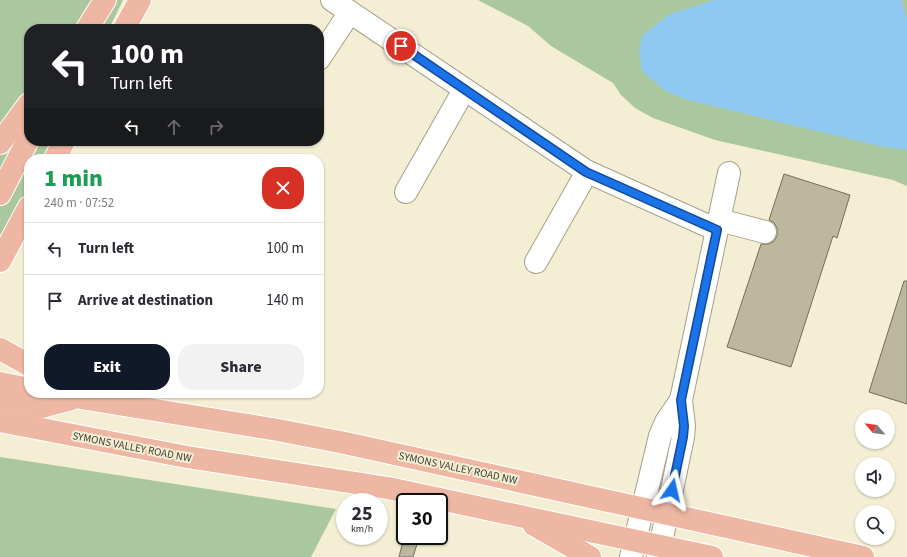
<!DOCTYPE html>
<html lang="en">
<head>
<meta charset="utf-8">
<style>
	:root { --surface:#fff; --page:#f2f2f3; --text:#2b2b33; --muted:#7c7c81; --line:#e1e1e2; --accent:#111827 }
	body { margin:0; font-family:"Source Sans 3",sans-serif; background:var(--page); color:var(--text); height:100vh; display:flex; flex-direction:column; font-size:15px; white-space:nowrap }
	* { box-sizing:border-box; margin:0 }
	p { font-size:13px; color:var(--muted) }
	.icon { flex:none; width:22px; height:22px; fill:none; stroke:currentColor; stroke-width:2; stroke-linecap:round; stroke-linejoin:round }
	.map { position:relative; flex:1; overflow:hidden }
	.sheet { position:absolute; left:24px; top:154px; width:300px; height:244px; display:flex; flex-direction:column; background:var(--surface); border-radius:16px; box-shadow:0 1px 3px #0004 }
	.sheet>* { flex:none }
	.top-card { position:absolute; left:24px; top:24px; width:300px; height:122px; border-radius:16px; box-shadow:0 1px 3px #0004; background:#202124; color:#fff; overflow:hidden }
	.needle { width:26px; rotate:298deg }
	.fabs { position:absolute; left:855px; top:409px; display:grid; gap:8px }
	.fabs a { display:grid; place-items:center; width:40px; height:40px; border-radius:50%; background:var(--surface); box-shadow:0 1px 3px #0004; font-size:20px }
	.speed { position:absolute; left:336px; top:493px; display:flex; gap:8px; font-size:20px; font-weight:700; text-align:center }
	.speed>* { display:grid; place-content:center; width:52px; height:52px; border-radius:50%; background:var(--surface); box-shadow:0 1px 3px #0004; line-height:1 }
	.speed small { font-size:10px; font-weight:400 }
	.speed .limit { border:2px solid #111; border-radius:6px; background:#fff; color:#111 }
	.pin { position:absolute; display:grid; place-items:center; width:34px; height:34px; color:#fff; margin:-17px; border:2px solid #fff; border-radius:50%; box-shadow:0 1px 4px #0007 }
	.me { position:absolute; width:44px; margin:-22px; rotate:11deg; stroke-linejoin:round; filter:drop-shadow(0 0 3px #0008) }
	.turn { display:flex; align-items:center; gap:14px; height:84px; padding:0 20px; font-size:18px }
	.turn .icon { width:52px; height:52px; stroke-width:2.5 }
	.turn b { display:block; font-size:28px; line-height:34px }
	.lanes { display:flex; align-items:center; height:38px; padding:0 20px; background:#0003; justify-content:center; gap:20px; direction:ltr }
	.lanes .off { opacity:.35 }
	.round { display:grid; place-items:center; flex:none; width:42px; height:42px; border-radius:16px; background:var(--page) }
	.head { display:flex; align-items:center; justify-content:space-between; height:68px; padding:0 20px }
	h1 { font-size:24px; font-weight:800; line-height:30px; color:#1e9e55 }
	.button { display:flex; gap:8px; margin-top:auto; padding:8px 20px }
	.button a { flex:1; height:46px; border-radius:16px; background:var(--accent); color:#fff; font-size:16px; font-weight:800; line-height:46px; text-align:center }
	.button a+a { background:var(--page); color:var(--text) }
	ul { padding:0; list-style:none }
	li { display:flex; align-items:center; gap:12px; height:52px; padding:0 20px; border-top:1px solid var(--line) }
	li div { flex:1 }
	li b { display:block; font-size:15px }
	li em { font-style:normal }
	.map>svg:first-child { display:block }
	.green { fill:#aac7a0 }
	.water { fill:#8fc9f1 }
	.building { fill:#bcb79e; stroke:#736e57 }
	.lines { fill:none; stroke-linecap:round; stroke-linejoin:round }
	.minor-casing { stroke:#a5a088; stroke-width:24 }
	.major-casing { stroke:#fff; stroke-width:24 }
	.minor { stroke:#fff; stroke-width:22 }
	.major { stroke:#eeb7a4; stroke-width:22 }
	.route-casing { stroke:#114b97; stroke-width:10 }
	.route { stroke:#1a73e8; stroke-width:7 }
	.labels { text-anchor:middle; dominant-baseline:central; stroke-width:4; stroke-linejoin:round; paint-order:stroke }
	.street-label { font-size:11px; fill:#3e3c32; stroke:#f4efd4 }
</style>
</head>
<body>
<div class="map">
<svg width="907" height="557" viewBox="0 0 907 557">
	<rect width="100%" height="100%" fill="#f4efd4"/>
	<g class="green">
		<path d="M 0,0 L 123,0 L 109,29 L 29,29 L 29,141 L 56,141 L 47,159 L 29,159 L 29,198 L 0,259 Z"/>
		<path d="M 478,0 L 907,0 L 907,186 L 893,180 L 715,140 L 653,118 L 635,108 L 621,95 L 613,83 L 551,46 L 528,26 Z"/>
		<path d="M 0,457 L 20,460 L 336,509 L 311,557 L 0,557 Z"/>
	</g>
	<path class="water" d="M 714,0 L 901,0 L 907,18 L 907,150 L 879,146 L 688,100 L 667,92 L 642,71 L 639,51 L 642,36 L 668,15 Z"/>
	<g class="building">
		<path d="M 784,174 L 850,195 L 837,238 L 833,236 L 791,367 L 727,347 L 761,244 L 769,244 L 774,241 L 777,236 L 777,228 L 774,223 L 769,220 Z"/>
		<path d="M 904,281 L 907,281 L 907,404 L 869,392 Z"/>
		<path d="M 403,541 L 417,544 L 413,557 L 399,557 Z"/>
	</g>
	<g class="lines">
		<defs>
			<g id="minor">
				<path d="M 332,0 L 586,171 L 717,230"/>
				<path d="M 319,59 L 350,12"/>
				<path d="M 406,192 L 464,90"/>
				<path d="M 719,220 L 765,232"/>
				<path d="M 536,262 L 587,172"/>
				<path d="M 631,557 L 660,436 L 666,422 L 681,400"/>
				<path d="M 658,557 L 683,437 L 684,426 L 681,400 L 729,173"/>
			</g>
			<g id="major">
				<path d="M 87,29 L 105,0"/>
				<path d="M 124,29 L 140,0"/>
				<path d="M 0,143 L 29,104"/>
				<path d="M 55,159 L 64,141"/>
				<path d="M 0,194 L 29,138"/>
				<path d="M 0,261 L 29,207"/>
				<path d="M 0,349 L 29,365"/>
				<path d="M 0,383 L 29,389"/>
				<path d="M 50,393 L 278,430 L 345,443 L 863,557"/>
				<path d="M 0,399 L 41,407 L 71,399"/>
				<path d="M 0,421 L 187,457 L 388,488 L 712,557"/>
				<path d="M 534,525 L 590,557"/>
			</g>
		</defs>
		<use href="#minor" class="minor-casing"/>
		<use href="#major" class="major-casing"/>
		<use href="#minor" class="minor"/>
		<use href="#major" class="major"/>
	</g>
	<g class="lines">
		<defs>
			<path id="route" d="M 401,46 L 586,172 L 717,230 L 681,400 L 684,426 L 683,437 L 672,490"/>
		</defs>
		<use href="#route" class="route-casing"/>
		<use href="#route" class="route"/>
	</g>
	<g class="labels">
		<g class="street-label">
			<text transform="translate(132 447) rotate(11)">SYMONS VALLEY ROAD NW</text>
			<text transform="translate(458 468) rotate(12)">SYMONS VALLEY ROAD NW</text>
		</g>
	</g>
</svg>
<div class="fabs">
<a><svg class="needle" viewBox="-14 -14 28 28"><path d="M0-13l5 13h-10z" fill="#e53935"/><path d="M0 13l5-13h-10z" fill="#7c7c81"/></svg></a>
<a><svg class="icon" aria-label="sound" viewBox="0 0 24 24"><path d="M4 9h4l5-4v14l-5-4H4zM17 9q2 3 0 6"/></svg></a>
<a><svg class="icon" aria-label="search" viewBox="0 0 24 24"><circle cx="10" cy="10" r="6"/><path d="M15 15l6 6"/></svg></a>
</div>
<div class="speed"><div>25<small>km/h</small></div><div class="limit">30</div></div>
<div class="pin" style="left:401px;top:46px;background:#d93025"><svg class="icon" aria-label="arrive" viewBox="0 0 24 24"><path d="M6 21V4h12l-3 4 3 4H6"/></svg></div>
<svg class="me" style="left:672px;top:490px" viewBox="-20 -20 40 40"><path d="M0-17L14 15 0 8-14 15z" fill="#1a73e8" stroke="#fff" stroke-width="4"/></svg>
<div class="top-card">
<div class="turn"><svg class="icon" aria-label="left" viewBox="0 0 24 24"><path d="M17 20v-9H6M10 6l-5 5 5 5"/></svg><div><b>100 m</b>Turn left</div></div>
<div class="lanes"><svg class="icon" aria-label="left" viewBox="0 0 24 24"><path d="M17 20v-9H6M10 6l-5 5 5 5"/></svg><svg class="icon off" aria-label="ahead" viewBox="0 0 24 24"><path d="M12 20V5M6 11l6-6 6 6"/></svg><svg class="icon off" aria-label="right" viewBox="0 0 24 24"><path d="M7 20v-9h11M14 6l5 5-5 5"/></svg></div>
</div>
<section class="sheet">
<div class="head"><div><h1>1 min</h1><p>240 m · 07:52</p></div><a class="round" style="background:#d93025;color:#fff"><svg class="icon" aria-label="close" viewBox="0 0 24 24"><path d="M6 6l12 12M18 6L6 18"/></svg></a></div>
<ul>
<li><svg class="icon" aria-label="left" viewBox="0 0 24 24"><path d="M17 20v-9H6M10 6l-5 5 5 5"/></svg><div><b>Turn left</b></div><em>100 m</em></li>
<li><svg class="icon" aria-label="arrive" viewBox="0 0 24 24"><path d="M6 21V4h12l-3 4 3 4H6"/></svg><div><b>Arrive at destination</b></div><em>140 m</em></li>
</ul>
<div class="button"><a>Exit</a><a>Share</a></div>
</section>
</div>
</body>
</html>
